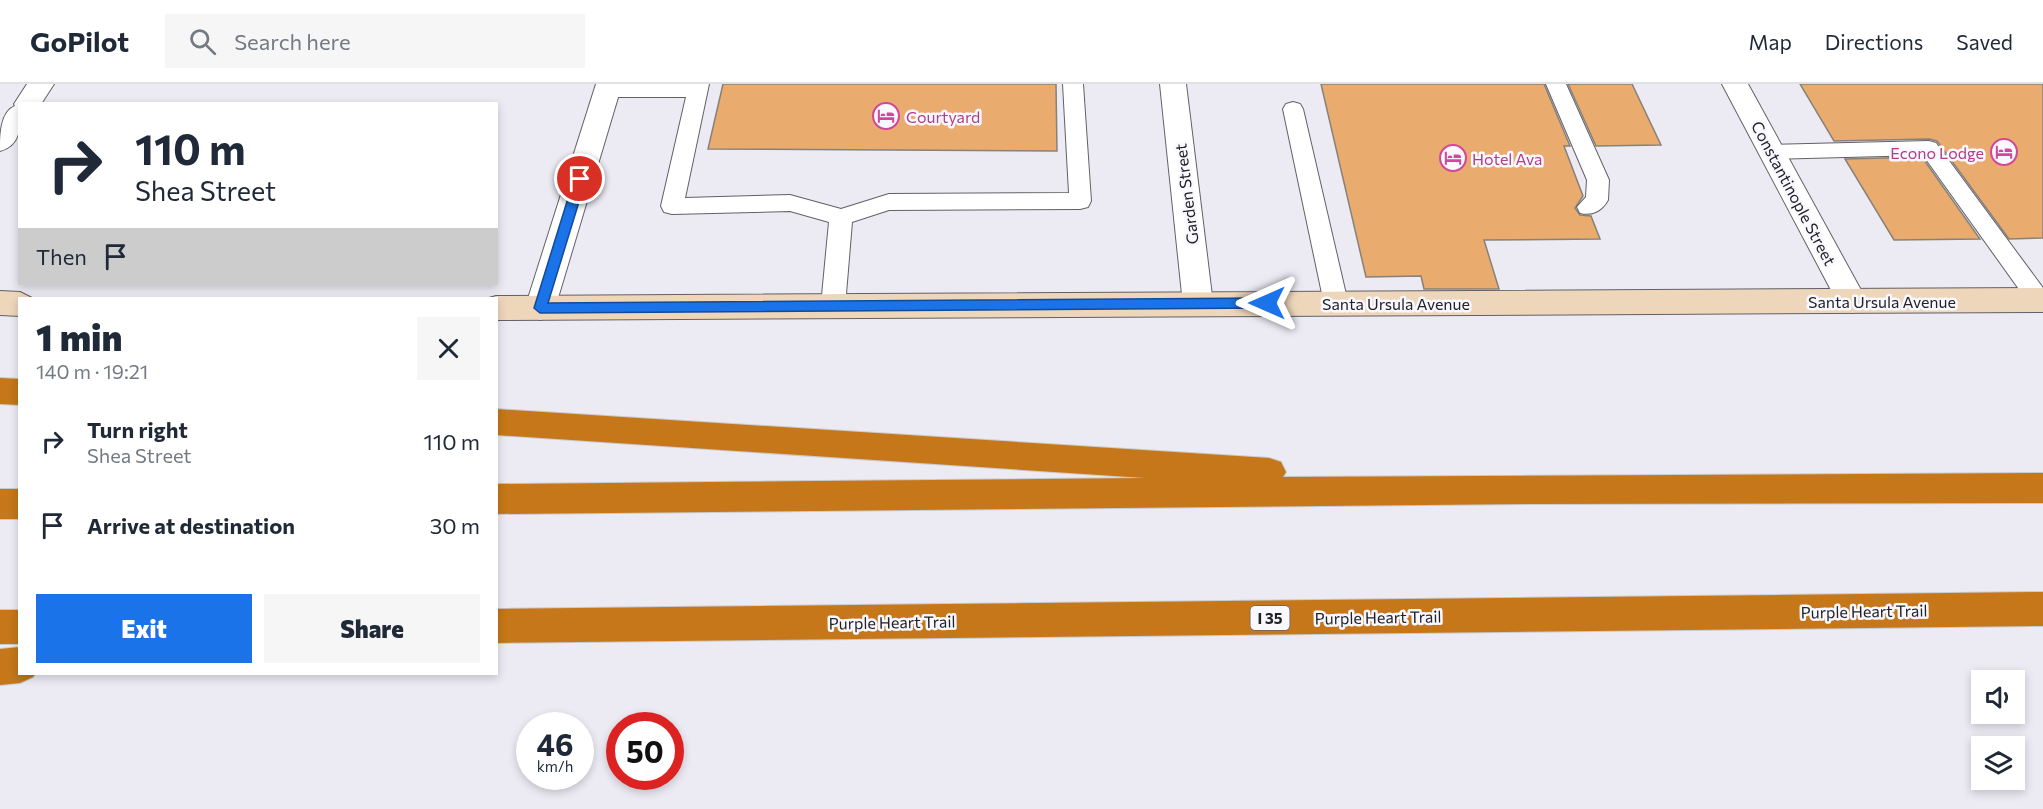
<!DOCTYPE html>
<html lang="en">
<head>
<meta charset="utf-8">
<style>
	:root { --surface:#fff; --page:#f6f6f7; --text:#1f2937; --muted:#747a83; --line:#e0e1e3; --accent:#1a73e8 }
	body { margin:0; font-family:Commissioner,sans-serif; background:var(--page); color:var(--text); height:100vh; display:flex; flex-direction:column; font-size:22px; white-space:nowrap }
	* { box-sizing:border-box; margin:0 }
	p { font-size:20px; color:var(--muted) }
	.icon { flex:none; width:33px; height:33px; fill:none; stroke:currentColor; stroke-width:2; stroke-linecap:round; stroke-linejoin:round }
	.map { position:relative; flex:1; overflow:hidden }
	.sheet { position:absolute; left:18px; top:213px; width:480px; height:378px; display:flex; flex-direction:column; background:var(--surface); border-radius:0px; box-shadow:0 3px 9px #0003 }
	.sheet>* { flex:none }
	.hud { position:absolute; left:18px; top:18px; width:480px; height:183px; border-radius:0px; box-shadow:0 3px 9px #0003; background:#fff; color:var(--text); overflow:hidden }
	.tools { position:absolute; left:1971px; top:586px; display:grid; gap:12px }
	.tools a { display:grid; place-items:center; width:54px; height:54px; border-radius:0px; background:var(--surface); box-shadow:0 3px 9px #0003; font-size:30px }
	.speed { position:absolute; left:516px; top:628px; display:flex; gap:12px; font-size:30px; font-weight:700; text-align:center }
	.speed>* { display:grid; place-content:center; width:78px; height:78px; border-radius:50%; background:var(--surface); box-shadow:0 3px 9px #0003; line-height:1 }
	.speed small { font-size:15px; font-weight:400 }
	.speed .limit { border:9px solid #d22; background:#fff; color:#111 }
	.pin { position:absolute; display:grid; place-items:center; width:51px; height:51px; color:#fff; margin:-26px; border:3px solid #fff; border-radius:50%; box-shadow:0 2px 6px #0007 }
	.me { position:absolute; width:66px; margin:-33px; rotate:270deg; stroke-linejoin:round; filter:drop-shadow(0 0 4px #0008) }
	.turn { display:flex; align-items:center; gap:21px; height:126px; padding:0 18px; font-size:27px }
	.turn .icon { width:78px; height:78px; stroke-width:2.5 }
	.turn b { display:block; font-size:42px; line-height:51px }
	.then { display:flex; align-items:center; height:57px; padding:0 18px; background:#0003; gap:12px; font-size:22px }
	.round { display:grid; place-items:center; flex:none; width:63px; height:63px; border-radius:0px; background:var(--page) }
	.headline { display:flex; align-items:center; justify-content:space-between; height:102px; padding:0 18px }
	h1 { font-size:36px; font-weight:800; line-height:45px }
	.action { display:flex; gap:12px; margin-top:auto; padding:12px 18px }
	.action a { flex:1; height:69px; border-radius:0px; background:var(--accent); color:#fff; font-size:24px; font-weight:800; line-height:69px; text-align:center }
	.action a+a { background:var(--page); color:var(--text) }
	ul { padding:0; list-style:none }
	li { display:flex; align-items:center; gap:18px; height:84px; padding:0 18px }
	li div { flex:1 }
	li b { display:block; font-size:22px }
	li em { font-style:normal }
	header { display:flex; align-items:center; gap:36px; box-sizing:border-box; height:84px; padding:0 30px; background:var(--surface); border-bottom:2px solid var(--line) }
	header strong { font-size:28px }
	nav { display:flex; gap:33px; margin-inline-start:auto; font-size:21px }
	.search { width:420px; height:54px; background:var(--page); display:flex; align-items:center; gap:15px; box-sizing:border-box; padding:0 21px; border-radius:0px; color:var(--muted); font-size:22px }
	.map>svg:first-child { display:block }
	.building { fill:#e9ab6e; stroke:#87817a; stroke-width:1.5 }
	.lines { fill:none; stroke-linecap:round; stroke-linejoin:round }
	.service-casing { stroke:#626067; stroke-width:2 }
	.minor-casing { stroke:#626067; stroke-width:2 }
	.secondary-casing { stroke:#626067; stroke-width:2 }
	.motorway-casing { stroke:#cacacb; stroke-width:2 }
	.service { fill:#fff; fill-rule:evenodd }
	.minor { fill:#fff; fill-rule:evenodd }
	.secondary { fill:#eed6ba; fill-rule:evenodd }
	.motorway { fill:#c57719; fill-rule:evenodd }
	.route { fill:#1a73e8; stroke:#114b97; stroke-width:1.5 }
	.labels { text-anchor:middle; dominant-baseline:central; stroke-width:5; stroke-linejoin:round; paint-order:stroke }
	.shield { fill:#f9f8ff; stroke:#626266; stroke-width:1.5 }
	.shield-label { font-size:15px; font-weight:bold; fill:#222125 }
	.hotel-label { font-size:16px; fill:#b23c85; stroke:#f9f8ff; text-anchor:start }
	.street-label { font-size:16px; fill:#222125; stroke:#f9f8ff }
</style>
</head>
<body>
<header>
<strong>GoPilot</strong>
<div class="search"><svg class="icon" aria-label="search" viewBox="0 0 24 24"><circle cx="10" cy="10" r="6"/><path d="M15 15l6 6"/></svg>Search here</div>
<nav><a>Map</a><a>Directions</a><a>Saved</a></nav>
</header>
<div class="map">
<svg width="2043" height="725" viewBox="0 0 2043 725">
	<rect width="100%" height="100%" fill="#eceaf3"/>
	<g class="building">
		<path d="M 723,0 L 1056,0 L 1057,67 L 708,65 Z"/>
		<path d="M 1321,0 L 1544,0 L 1570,62 L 1564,62 L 1583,112 L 1575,124 L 1580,131 L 1591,132 L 1600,155 L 1484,156 L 1499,205 L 1424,205 L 1421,192 L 1366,193 Z"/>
		<path d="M 1568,0 L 1632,0 L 1661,61 L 1596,62 Z"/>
		<path d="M 1800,0 L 2043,0 L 2043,154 L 2009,155 L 1937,57 L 1929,55 L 1834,57 Z"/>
		<path d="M 1922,73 L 1980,155 L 1894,156 L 1845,75 Z"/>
	</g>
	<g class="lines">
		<defs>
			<g id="service">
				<path d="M 604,0 L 709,0 L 685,114 L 790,111 L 841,125 L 889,110 L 1069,109 L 1063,0 L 1083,0 L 1091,117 L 1088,123 L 1080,125 L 889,126 L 852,138 L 845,222 L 841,228 L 833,231 L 825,228 L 821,222 L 829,138 L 790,127 L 672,130 L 664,128 L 661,122 L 686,13 L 607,13 L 600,11 L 597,6 Z"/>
				<path d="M 1546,0 L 1566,0 L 1609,96 L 1608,116 C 1602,127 1592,132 1580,129 L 1577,123 L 1586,113 L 1587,96 Z"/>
				<path d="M 1293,18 L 1300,20 L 1303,25 L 1348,219 L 1344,225 L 1336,228 L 1328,225 L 1324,219 L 1283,25 L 1286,20 Z"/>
				<path d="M 1929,57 L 1936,59 L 2043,204 L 2043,224 L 2031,222 L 1923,71 L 1772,75 L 1765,73 L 1761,68 L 1765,63 L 1772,61 Z"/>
			</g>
			<g id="minor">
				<path d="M 27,0 L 54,0 L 41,20 L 20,20 C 20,39 23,61 0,67 C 0,52 0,28 15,22 L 14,20 Z"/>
				<path d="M 596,0 L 622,0 L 555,224 L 551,232 L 540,236 L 529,232 L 525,224 Z"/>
				<path d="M 1160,0 L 1186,0 L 1213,220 L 1209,228 L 1198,232 L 1187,228 L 1183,220 Z"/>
				<path d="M 1722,0 L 1748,0 L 1867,217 L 1863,225 L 1852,229 L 1841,225 Z"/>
			</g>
			<g id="secondary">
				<path d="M 2043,204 L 2043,228 L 496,236 L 496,214 L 489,214 L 496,212 Z"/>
				<path d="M 0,207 L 20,208 L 32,214 L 20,214 L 20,232 L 0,231 Z"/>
			</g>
			<g id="motorway">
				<path d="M 0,294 L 20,295 L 20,321 L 0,320 Z"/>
				<path d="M 496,325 L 1269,374 L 1281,378 L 1286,388 L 1283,393 L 2043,389 L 2043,419 L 1531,420 L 496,430 L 496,400 L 1145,394 L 496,351 Z"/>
				<rect x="0" y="405" width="20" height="30"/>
				<path d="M 2043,508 L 2043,542 L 496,559 L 496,525 Z"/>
				<rect x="0" y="526" width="20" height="34"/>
				<path d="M 20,563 L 20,590 L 35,590 L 33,593 L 20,599 L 0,601 L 0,565 Z"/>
			</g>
		</defs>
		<use href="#service" class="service-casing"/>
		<use href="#minor" class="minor-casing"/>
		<use href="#secondary" class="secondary-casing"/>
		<use href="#motorway" class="motorway-casing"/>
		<use href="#service" class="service"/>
		<use href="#minor" class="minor"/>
		<use href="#secondary" class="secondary"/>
		<use href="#motorway" class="motorway"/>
	</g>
	<path class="route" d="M 580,91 L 586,95 L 548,219 L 1267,214 L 1273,219 L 1267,224 L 540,229 L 534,224 L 574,95 Z"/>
	<defs>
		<symbol id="hotel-ring" viewBox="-11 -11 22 22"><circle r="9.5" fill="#f9f8ff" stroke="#d1479c" stroke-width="1.5"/><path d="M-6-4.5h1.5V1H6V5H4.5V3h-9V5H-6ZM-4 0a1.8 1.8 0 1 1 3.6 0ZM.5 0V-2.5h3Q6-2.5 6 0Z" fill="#d1479c"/></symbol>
	</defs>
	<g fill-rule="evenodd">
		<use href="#hotel-ring" x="871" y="17" width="30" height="30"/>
		<use href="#hotel-ring" x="1989" y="53" width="30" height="30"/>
		<use href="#hotel-ring" x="1438" y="59" width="30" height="30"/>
	</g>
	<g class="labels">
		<rect class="shield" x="1250.5" y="522" width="39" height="24" rx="4.5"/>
		<g class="shield-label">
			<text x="1270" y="534">I 35</text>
		</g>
		<g class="hotel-label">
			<text x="906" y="32">Courtyard</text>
			<text x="1984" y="68" text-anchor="end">Econo Lodge</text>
			<text x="1472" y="74">Hotel Ava</text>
		</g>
		<g class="street-label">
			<text transform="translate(1794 109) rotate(62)">Constantinople Street</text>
			<text transform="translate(1186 110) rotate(-97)">Garden Street</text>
			<text x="1882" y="217">Santa Ursula Avenue</text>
			<text x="1396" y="219">Santa Ursula Avenue</text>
			<text transform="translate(1864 527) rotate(-1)">Purple Heart Trail</text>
			<text transform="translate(1378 533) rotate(-1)">Purple Heart Trail</text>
			<text transform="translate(892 538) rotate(-1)">Purple Heart Trail</text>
		</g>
	</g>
</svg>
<div class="tools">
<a><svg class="icon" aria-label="sound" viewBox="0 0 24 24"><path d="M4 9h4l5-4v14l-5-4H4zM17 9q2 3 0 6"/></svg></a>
<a><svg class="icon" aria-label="layers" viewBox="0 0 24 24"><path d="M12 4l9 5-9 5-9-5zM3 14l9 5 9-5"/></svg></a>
</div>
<div class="speed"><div>46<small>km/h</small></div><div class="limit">50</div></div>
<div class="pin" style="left:580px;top:95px;background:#d93025"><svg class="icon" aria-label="arrive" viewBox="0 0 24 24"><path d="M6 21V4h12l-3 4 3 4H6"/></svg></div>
<svg class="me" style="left:1267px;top:219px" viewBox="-20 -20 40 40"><path d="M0-17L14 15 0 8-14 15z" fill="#1a73e8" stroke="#fff" stroke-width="4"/></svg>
<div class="hud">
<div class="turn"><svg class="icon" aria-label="right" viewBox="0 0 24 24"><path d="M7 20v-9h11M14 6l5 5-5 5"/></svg><div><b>110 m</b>Shea Street</div></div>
<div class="then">Then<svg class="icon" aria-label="arrive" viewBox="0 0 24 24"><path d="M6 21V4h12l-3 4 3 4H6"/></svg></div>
</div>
<section class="sheet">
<div class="headline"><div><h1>1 min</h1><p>140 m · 19:21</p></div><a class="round"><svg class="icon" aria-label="close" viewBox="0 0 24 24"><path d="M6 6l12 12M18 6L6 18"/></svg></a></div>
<ul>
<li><svg class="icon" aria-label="right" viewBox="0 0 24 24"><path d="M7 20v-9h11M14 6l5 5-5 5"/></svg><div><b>Turn right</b><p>Shea Street</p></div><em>110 m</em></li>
<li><svg class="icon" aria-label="arrive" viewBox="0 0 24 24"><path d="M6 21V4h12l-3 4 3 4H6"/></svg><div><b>Arrive at destination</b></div><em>30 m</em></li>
</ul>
<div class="action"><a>Exit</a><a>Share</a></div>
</section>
</div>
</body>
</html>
